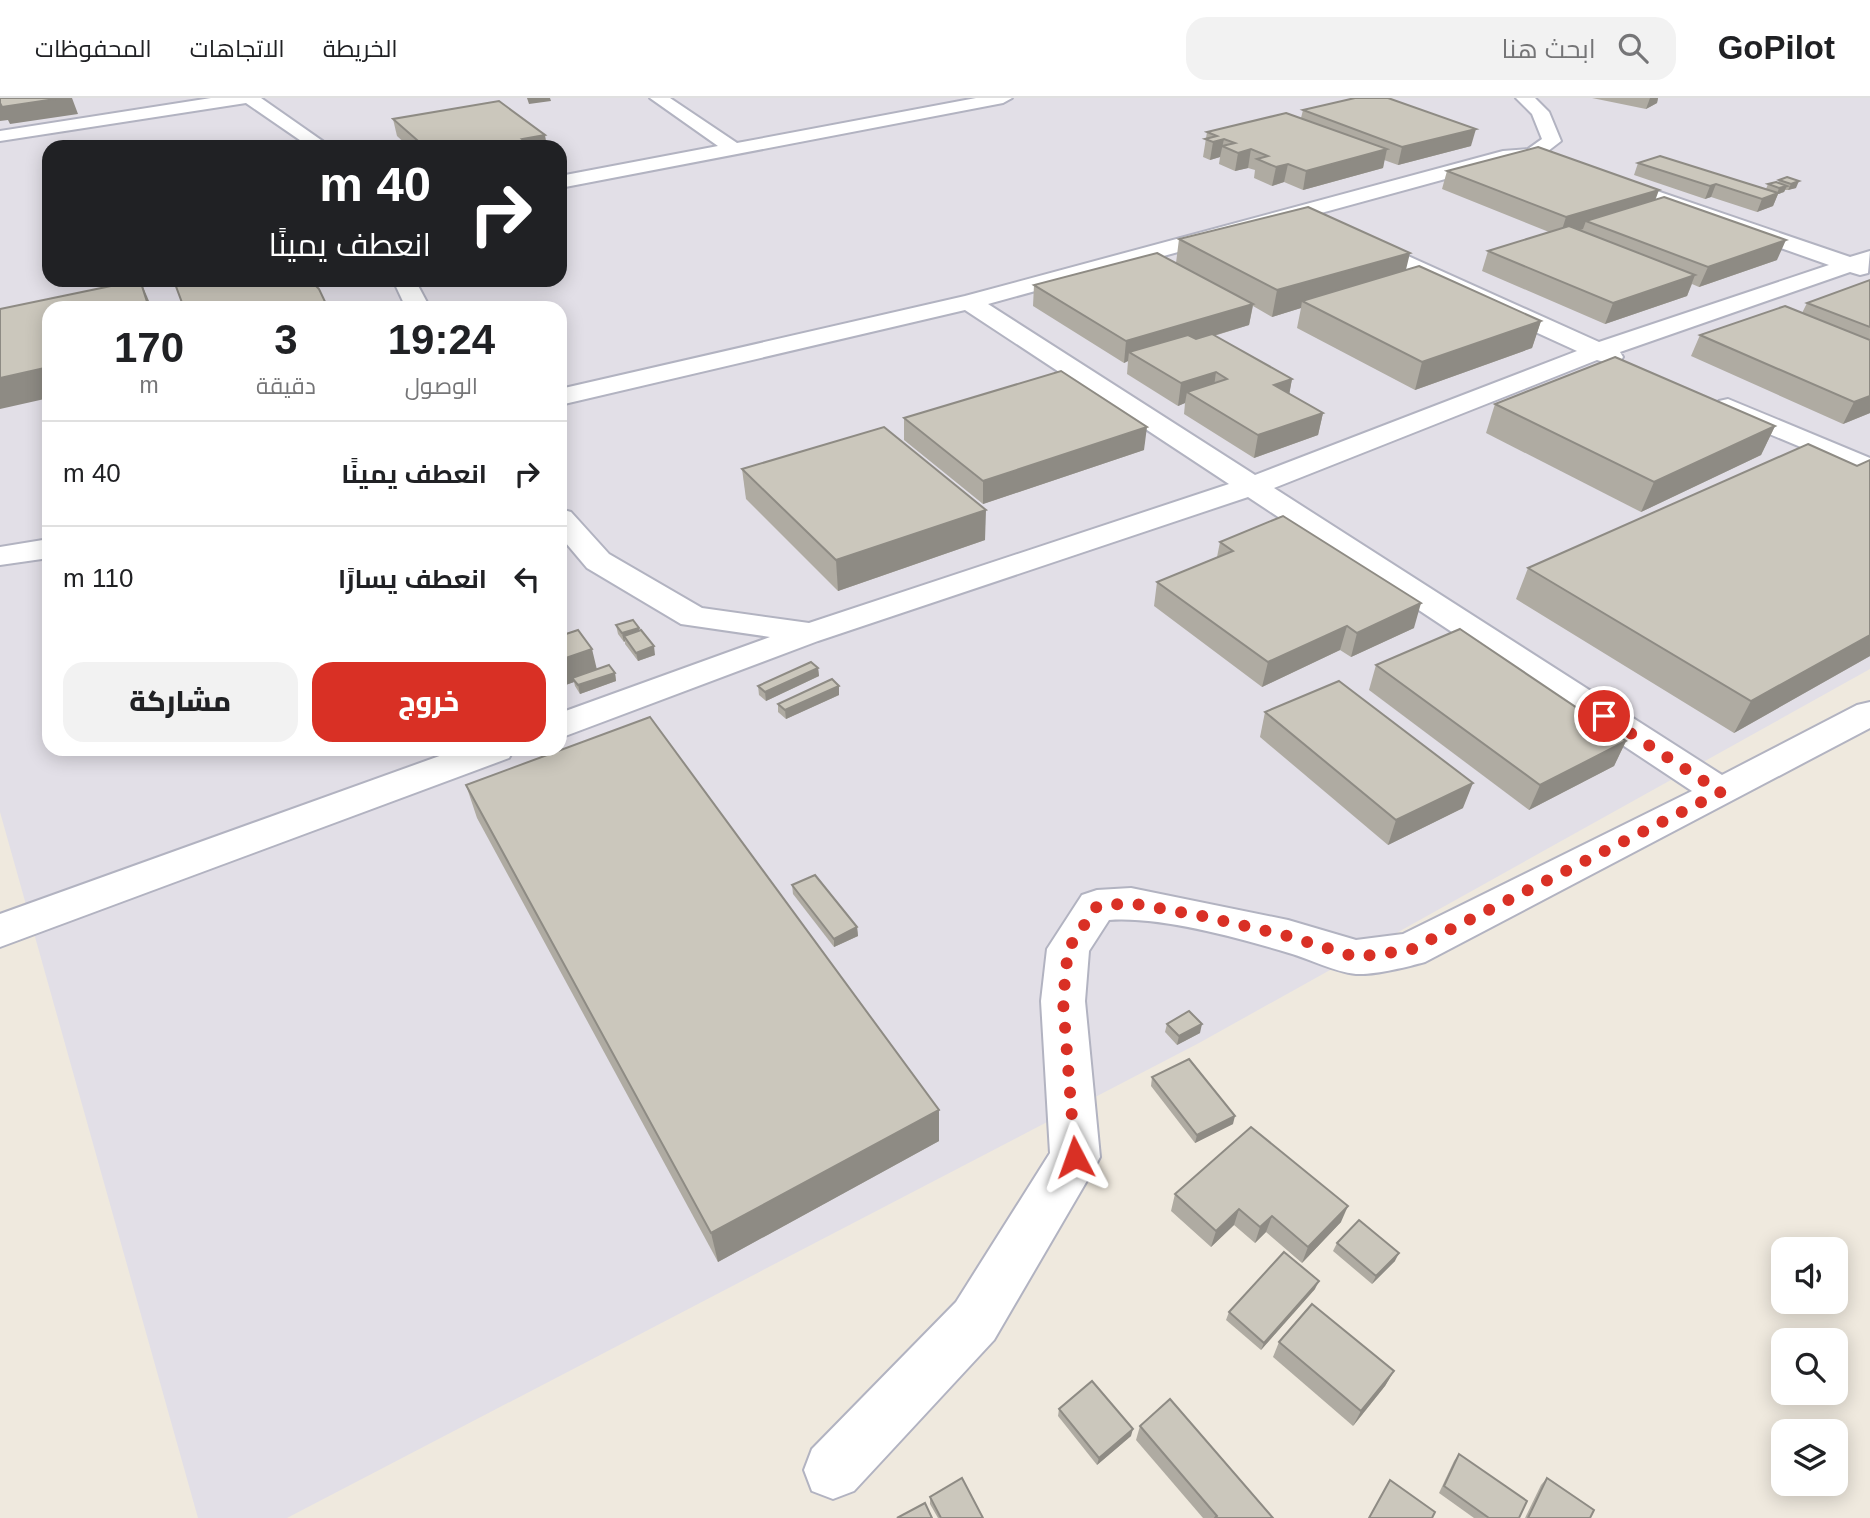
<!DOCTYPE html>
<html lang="ar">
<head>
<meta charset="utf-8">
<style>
	:root { --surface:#fff; --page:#f2f2f2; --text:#202124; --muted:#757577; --line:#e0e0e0; --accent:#d93025 }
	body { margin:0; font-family:Arial,Cairo,sans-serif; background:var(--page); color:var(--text); direction:rtl; height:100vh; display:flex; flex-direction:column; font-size:26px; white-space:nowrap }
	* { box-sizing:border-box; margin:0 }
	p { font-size:23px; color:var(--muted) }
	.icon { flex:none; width:38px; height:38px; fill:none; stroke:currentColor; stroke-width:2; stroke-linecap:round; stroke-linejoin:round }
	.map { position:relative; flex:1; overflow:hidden; direction:ltr }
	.side { position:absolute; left:42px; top:203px; width:525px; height:455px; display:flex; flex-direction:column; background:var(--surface); border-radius:21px; box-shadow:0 4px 18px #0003; direction:rtl }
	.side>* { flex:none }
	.top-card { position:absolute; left:42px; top:42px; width:525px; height:147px; border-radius:21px; box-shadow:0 4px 18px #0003; direction:rtl; background:#202124; color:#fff; overflow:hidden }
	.tools { position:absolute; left:1771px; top:1139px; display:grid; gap:14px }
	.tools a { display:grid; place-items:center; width:77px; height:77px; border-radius:14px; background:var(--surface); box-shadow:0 4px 18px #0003; font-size:35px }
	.pin { position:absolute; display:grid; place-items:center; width:60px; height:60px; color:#fff; margin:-30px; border:4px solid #fff; border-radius:50%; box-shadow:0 2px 7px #0007 }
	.me { position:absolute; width:77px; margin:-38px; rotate:356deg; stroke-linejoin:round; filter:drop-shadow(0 0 5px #0008) }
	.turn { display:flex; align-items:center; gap:24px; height:147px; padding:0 21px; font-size:32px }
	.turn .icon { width:91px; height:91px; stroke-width:2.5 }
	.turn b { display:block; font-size:49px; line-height:60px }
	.eta { display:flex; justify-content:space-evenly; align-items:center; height:119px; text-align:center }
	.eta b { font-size:42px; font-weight:800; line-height:49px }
	.primary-button { display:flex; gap:14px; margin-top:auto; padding:14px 21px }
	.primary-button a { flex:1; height:80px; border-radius:21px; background:var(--accent); color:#fff; font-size:28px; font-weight:800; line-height:80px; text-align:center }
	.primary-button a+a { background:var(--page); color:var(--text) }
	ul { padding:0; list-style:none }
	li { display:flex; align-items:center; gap:21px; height:105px; padding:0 21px; border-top:2px solid var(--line) }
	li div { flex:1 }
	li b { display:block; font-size:26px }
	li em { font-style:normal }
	header { display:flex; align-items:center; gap:42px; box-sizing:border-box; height:98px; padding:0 35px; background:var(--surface); border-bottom:2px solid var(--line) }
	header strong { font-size:33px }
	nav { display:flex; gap:38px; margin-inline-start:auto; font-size:24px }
	.search { width:490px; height:63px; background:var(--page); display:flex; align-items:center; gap:18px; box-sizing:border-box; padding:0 24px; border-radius:21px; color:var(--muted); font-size:26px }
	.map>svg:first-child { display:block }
	.industrial { fill:#e2dfe7; fill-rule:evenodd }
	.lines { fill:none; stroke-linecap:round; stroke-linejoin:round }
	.street-casing { stroke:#b2b3c1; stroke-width:4 }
	.street { fill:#fff; fill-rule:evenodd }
	.wall { fill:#afaba2 }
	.shaded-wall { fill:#8e8b84 }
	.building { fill:#cbc7bc; stroke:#8e8b84; stroke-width:2 }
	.route { stroke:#d93025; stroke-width:12; stroke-dasharray:0 21.6 }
</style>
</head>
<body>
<header>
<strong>GoPilot</strong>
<div class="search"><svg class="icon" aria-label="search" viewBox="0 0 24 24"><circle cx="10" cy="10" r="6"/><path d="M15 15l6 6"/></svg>ابحث هنا</div>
<nav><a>الخريطة</a><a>الاتجاهات</a><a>المحفوظات</a></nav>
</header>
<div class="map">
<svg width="1870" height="1420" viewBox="0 0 1870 1420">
	<rect width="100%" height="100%" fill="#efe9de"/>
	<path class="industrial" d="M 0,0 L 1870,0 L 1870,571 L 1199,945 L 287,1420 L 198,1420 L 0,714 ZM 49,49 L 560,49 L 560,182 L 49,182 ZM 49,210 L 560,210 L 560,651 L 49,651 Z"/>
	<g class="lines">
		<defs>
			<g id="street">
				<path d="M 211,0 L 261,0 L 331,49 L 310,49 L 246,5 L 0,43 L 0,33 Z"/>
				<path d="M 650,0 L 670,0 L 737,45 L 976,0 L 1012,0 L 1003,5 L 560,90 L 560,78 L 718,48 Z"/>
				<path d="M 1516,0 L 1535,0 L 1549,14 L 1561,43 L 1539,60 L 1511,63 L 988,206 L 1255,377 L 1577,253 L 1352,150 L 1349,145 L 1352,140 L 1368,140 L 1599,244 L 1829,167 L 1599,86 L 1596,82 L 1599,78 L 1613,78 L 1850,159 L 1870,153 L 1868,175 L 1860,177 L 1850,174 L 1620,254 L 1623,259 L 1620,264 L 1611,266 L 1597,262 L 1274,390 L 1722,677 L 1857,607 L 1870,604 L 1870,630 L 1425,864 C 1407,869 1375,877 1356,876 C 1334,874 1310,861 1289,855 C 1239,840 1160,818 1109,822 L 1089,853 L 1085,903 L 1100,1059 L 1092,1074 L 994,1242 L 854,1393 L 833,1401 L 812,1393 L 804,1372 L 812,1351 L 956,1204 L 1050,1055 L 1041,903 L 1047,851 L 1082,797 L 1097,792 L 1131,790 L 1288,822 L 1356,842 L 1403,836 L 1692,693 L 1248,399 L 818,543 L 560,640 L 560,615 L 770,539 L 681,526 L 587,470 L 560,438 L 560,411 L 571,414 L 609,456 L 702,510 L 809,525 L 1229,386 L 965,212 L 560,307 L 560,291 L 965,198 L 1503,53 L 1528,51 L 1542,41 L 1532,16 Z"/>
				<path d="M 393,182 L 415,182 L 430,210 L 406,210 Z"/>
				<path d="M 1728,301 L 1870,360 L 1870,378 L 1719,315 L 1715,309 L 1719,303 Z"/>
				<path d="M 49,441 L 49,460 L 0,467 L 0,449 Z"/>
				<path d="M 459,651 L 514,651 L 509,660 L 0,849 L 0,816 Z"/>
			</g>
		</defs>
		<use href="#street" class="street-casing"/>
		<use href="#street" class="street"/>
	</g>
	<g class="wall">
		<path d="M 1592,0 L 1658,0 L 1657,5 L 1646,11 Z"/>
		<path d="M 1303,12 L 1471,48 L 1398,67 L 1384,62 L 1383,70 L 1303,92 L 1284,84 L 1272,88 L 1254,80 L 1255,72 L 1248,70 L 1235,73 L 1219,66 L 1220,59 L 1210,62 L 1203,59 L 1207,34 L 1301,20 Z"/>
		<path d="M 393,21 L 547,49 L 409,49 L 397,38 Z"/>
		<path d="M 1638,65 L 1766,91 L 1768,86 L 1778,85 L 1779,82 L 1787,79 L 1796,90 L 1788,92 L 1785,92 L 1784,94 L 1778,96 L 1773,108 L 1757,114 L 1711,99 L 1705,101 L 1634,77 Z"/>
		<path d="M 1447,73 L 1655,102 L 1777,162 L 1699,189 L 1692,186 L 1687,198 L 1605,226 L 1482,173 L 1488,153 L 1549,134 L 1442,91 Z"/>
		<path d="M 1179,141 L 1406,172 L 1541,223 L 1532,250 L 1415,292 L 1297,230 L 1301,210 L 1272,219 L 1253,208 L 1249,227 L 1214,238 L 1292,281 L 1289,296 L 1323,315 L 1318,337 L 1254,360 L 1184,316 L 1185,305 L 1178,308 L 1127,276 L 1128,263 L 1124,265 L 1033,208 L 1034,187 L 1176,165 Z"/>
		<path d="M 1870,182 L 1870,315 L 1843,326 L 1691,258 L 1700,237 L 1802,215 L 1807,205 Z"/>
		<path d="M 1495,306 L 1775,328 L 1761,357 L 1641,414 L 1486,335 Z"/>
		<path d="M 904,320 L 1144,352 L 983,406 L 904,342 Z"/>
		<path d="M 1870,362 L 1870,558 L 1734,635 L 1516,501 L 1528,470 L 1857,368 Z"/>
		<path d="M 742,371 L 985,442 L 838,493 L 746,401 Z"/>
		<path d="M 1220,444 L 1414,530 L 1351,559 L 1340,552 L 1262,589 L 1154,508 L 1157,484 L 1217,459 Z"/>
		<path d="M 560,526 L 566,536 L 597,571 L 615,575 L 616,583 L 580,596 L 575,588 L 574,584 L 560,589 Z"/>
		<path d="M 616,527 L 639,532 L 655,557 L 638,563 L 625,546 L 625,543 L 624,544 L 618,536 Z"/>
		<path d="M 1376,567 L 1626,643 L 1614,668 L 1529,712 L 1369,592 Z"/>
		<path d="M 818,570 L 819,578 L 766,603 L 759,597 L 758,588 Z"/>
		<path d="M 839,597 L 786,621 L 778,614 L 778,606 Z"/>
		<path d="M 1265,614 L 1463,710 L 1388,747 L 1260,639 Z"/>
		<path d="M 466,687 L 939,1012 L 939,1043 L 718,1164 L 477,720 Z"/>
		<path d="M 792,787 L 857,829 L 858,838 L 834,849 L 793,796 Z"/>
		<path d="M 1167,926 L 1200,935 L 1177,947 L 1165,934 Z"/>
		<path d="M 1152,979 L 1233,1026 L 1195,1045 L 1151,988 Z"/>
		<path d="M 1175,1096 L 1341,1124 L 1302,1165 L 1266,1134 L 1255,1145 L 1234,1127 L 1211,1149 L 1171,1113 Z"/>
		<path d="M 1337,1145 L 1395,1163 L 1372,1186 L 1333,1153 Z"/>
		<path d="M 1315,1191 L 1261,1252 L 1226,1222 L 1229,1214 Z"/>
		<path d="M 1279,1244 L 1394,1273 L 1385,1288 L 1353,1328 L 1273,1259 Z"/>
		<path d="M 1059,1311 L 1131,1338 L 1097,1367 L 1058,1318 Z"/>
		<path d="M 1140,1328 L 1273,1420 L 1203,1420 L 1136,1342 Z"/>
		<path d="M 1459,1356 L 1519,1420 L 1474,1420 L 1439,1395 L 1454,1363 Z"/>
		<path d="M 1547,1380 L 1590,1420 L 1525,1420 L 1541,1387 Z"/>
		<path d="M 930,1399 L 983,1420 L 938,1420 L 930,1406 Z"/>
	</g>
	<g class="shaded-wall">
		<path d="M 62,0 L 72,0 L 78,16 L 10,26 L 8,22 L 0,23 L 0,5 Z"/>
		<path d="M 527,0 L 550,0 L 551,3 L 529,6 Z"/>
		<path d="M 1650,0 L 1658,0 L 1657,5 L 1646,11 Z"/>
		<path d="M 1476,31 L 1471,48 L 1398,67 L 1402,49 Z"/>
		<path d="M 545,37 L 547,49 L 523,49 L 522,41 Z"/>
		<path d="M 1224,41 L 1220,59 L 1210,62 L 1213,44 Z"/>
		<path d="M 1251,51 L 1248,70 L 1235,73 L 1238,55 Z"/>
		<path d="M 1387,51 L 1383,70 L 1303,92 L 1306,73 Z"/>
		<path d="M 1288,66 L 1284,84 L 1272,88 L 1276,69 Z"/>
		<path d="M 1799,83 L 1796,90 L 1788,92 L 1791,86 Z"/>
		<path d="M 1716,86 L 1711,99 L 1705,101 L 1710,88 Z"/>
		<path d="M 1787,88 L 1784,94 L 1778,96 L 1773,108 L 1757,114 L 1762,101 L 1777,96 L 1779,90 Z"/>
		<path d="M 1659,92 L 1652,111 L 1586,123 L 1583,131 L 1560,138 L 1566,119 Z"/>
		<path d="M 1786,142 L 1777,162 L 1699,189 L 1708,169 Z"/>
		<path d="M 1410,155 L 1404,180 L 1302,203 L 1301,210 L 1272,219 L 1277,192 Z"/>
		<path d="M 1695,177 L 1687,198 L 1605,226 L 1613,205 Z"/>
		<path d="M 140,182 L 152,210 L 149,210 Z"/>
		<path d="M 1253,206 L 1249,227 L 1139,260 L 1129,254 L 1128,263 L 1124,265 L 1126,243 Z"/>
		<path d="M 1541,223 L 1532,250 L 1415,292 L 1422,264 Z"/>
		<path d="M 49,269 L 49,300 L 0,311 L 0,280 Z"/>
		<path d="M 1216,274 L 1213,296 L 1187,294 L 1185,305 L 1178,308 L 1181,285 Z"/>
		<path d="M 1292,281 L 1288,303 L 1274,287 Z"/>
		<path d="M 1870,298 L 1870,315 L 1843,326 L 1854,304 Z"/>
		<path d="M 1323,315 L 1318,337 L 1254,360 L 1258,337 Z"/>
		<path d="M 1775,328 L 1761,357 L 1641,414 L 1654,384 Z"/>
		<path d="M 1147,329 L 1144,352 L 983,406 L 983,383 Z"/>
		<path d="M 986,412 L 985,442 L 838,493 L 836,462 Z"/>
		<path d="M 1421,505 L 1414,530 L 1351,559 L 1357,535 Z"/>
		<path d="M 1347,528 L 1340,552 L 1262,589 L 1268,564 Z"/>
		<path d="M 639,530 L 640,538 L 624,538 L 625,543 L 624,544 L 622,535 Z"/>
		<path d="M 1870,537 L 1870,558 L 1734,635 L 1751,603 Z"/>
		<path d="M 654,548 L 655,557 L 638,563 L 636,555 Z"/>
		<path d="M 592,551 L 598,576 L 572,580 L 574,584 L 560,589 L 560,562 Z"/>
		<path d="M 818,570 L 819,578 L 766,603 L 765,594 Z"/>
		<path d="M 615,575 L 616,583 L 580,596 L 578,587 Z"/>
		<path d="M 839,588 L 839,597 L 786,621 L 785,612 Z"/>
		<path d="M 1626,643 L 1614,668 L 1529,712 L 1540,687 Z"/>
		<path d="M 1473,685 L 1463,710 L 1388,747 L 1396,722 Z"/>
		<path d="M 857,829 L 858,838 L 834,849 L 834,841 Z"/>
		<path d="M 1202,926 L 1200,935 L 1177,947 L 1179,938 Z"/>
		<path d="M 939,1012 L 939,1043 L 718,1164 L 711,1135 Z"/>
		<path d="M 1235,1018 L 1233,1026 L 1195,1045 L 1197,1037 Z"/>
		<path d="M 1348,1108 L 1341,1124 L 1302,1165 L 1308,1149 Z"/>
		<path d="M 1239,1111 L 1234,1127 L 1211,1149 L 1216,1133 Z"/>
		<path d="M 1272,1118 L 1266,1134 L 1255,1145 L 1260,1129 Z"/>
		<path d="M 1399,1155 L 1395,1163 L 1372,1186 L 1376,1178 Z"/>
		<path d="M 1319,1183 L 1315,1191 L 1261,1252 L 1264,1245 Z"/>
		<path d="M 1394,1273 L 1385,1288 L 1353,1328 L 1361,1313 Z"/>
		<path d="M 1133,1331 L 1131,1338 L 1097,1367 L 1099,1360 Z"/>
	</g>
	<g class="building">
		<path d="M 0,0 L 62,0 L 2,9 L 0,5 Z"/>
		<path d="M 1355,0 L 1388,0 L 1476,31 L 1402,49 L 1303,12 Z"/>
		<path d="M 499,3 L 545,37 L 522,41 L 532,49 L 425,49 L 393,21 Z"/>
		<path d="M 1286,15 L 1387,51 L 1306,73 L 1288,66 L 1276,69 L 1257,61 L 1268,58 L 1251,51 L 1238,55 L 1222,48 L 1235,45 L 1224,41 L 1213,44 L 1205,41 L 1217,38 L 1207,34 Z"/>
		<path d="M 1538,49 L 1659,92 L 1566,119 L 1447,73 Z"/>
		<path d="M 1660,58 L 1778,95 L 1762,101 L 1716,86 L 1710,88 L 1638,65 Z"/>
		<path d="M 1787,79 L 1799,83 L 1791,86 L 1779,82 Z"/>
		<path d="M 1776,84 L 1787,88 L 1779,90 L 1768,86 Z"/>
		<path d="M 1664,99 L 1786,142 L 1708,169 L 1586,123 Z"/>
		<path d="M 1308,109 L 1410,155 L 1277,192 L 1179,141 Z"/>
		<path d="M 1569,128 L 1695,177 L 1613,205 L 1488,153 Z"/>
		<path d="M 1157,155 L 1253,206 L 1126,243 L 1034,187 Z"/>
		<path d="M 1419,168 L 1541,223 L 1422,264 L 1302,203 Z"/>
		<path d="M 140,182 L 149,210 L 49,210 L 49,269 L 0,280 L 0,211 Z"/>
		<path d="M 181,182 L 310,182 L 319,191 L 328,210 L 184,210 L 174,183 Z"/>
		<path d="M 1870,182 L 1870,229 L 1807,205 Z"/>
		<path d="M 1785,208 L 1870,242 L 1870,298 L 1854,304 L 1700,237 Z"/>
		<path d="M 1212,236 L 1292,281 L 1274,287 L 1323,315 L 1258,337 L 1187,294 L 1227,281 L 1216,274 L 1181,285 L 1129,254 L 1188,237 L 1196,241 Z"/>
		<path d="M 1615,259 L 1775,328 L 1654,384 L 1495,306 Z"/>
		<path d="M 1061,273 L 1147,329 L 983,383 L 904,320 Z"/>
		<path d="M 884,329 L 986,412 L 836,462 L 742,371 Z"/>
		<path d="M 1808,346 L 1857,368 L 1870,362 L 1870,537 L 1751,603 L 1528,470 Z"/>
		<path d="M 1283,418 L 1421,505 L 1357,535 L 1347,528 L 1268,564 L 1157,484 L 1233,453 L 1220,444 Z"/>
		<path d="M 633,522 L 639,530 L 622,535 L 616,527 Z"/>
		<path d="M 560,526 L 566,536 L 578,532 L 592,551 L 560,562 Z"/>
		<path d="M 1460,531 L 1626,643 L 1540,687 L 1376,567 Z"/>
		<path d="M 641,532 L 654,548 L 636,555 L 624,538 Z"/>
		<path d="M 811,564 L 818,570 L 765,594 L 758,588 Z"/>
		<path d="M 609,567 L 615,575 L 578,587 L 572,580 Z"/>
		<path d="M 832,581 L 839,588 L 785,612 L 778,606 Z"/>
		<path d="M 1339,583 L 1473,685 L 1396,722 L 1265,614 Z"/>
		<path d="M 650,619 L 939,1012 L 711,1135 L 466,687 Z"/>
		<path d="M 815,777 L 857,829 L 834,841 L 792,787 Z"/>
		<path d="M 1189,913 L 1202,926 L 1179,938 L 1167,926 Z"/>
		<path d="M 1189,961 L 1235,1018 L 1197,1037 L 1152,979 Z"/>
		<path d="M 1251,1029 L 1348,1108 L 1308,1149 L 1272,1118 L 1260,1129 L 1239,1111 L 1216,1133 L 1175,1096 Z"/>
		<path d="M 1359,1122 L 1399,1155 L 1376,1178 L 1337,1145 Z"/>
		<path d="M 1284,1154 L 1319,1183 L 1264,1245 L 1229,1214 Z"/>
		<path d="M 1312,1206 L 1394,1273 L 1361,1313 L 1279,1244 Z"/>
		<path d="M 1092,1283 L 1133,1331 L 1099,1360 L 1059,1311 Z"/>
		<path d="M 1170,1301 L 1273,1420 L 1215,1420 L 1217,1418 L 1140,1328 Z"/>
		<path d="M 1459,1356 L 1527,1403 L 1519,1420 L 1489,1420 L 1444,1388 Z"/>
		<path d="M 962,1380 L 983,1420 L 941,1420 L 930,1399 Z"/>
		<path d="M 1547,1380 L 1594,1412 L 1590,1420 L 1528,1420 Z"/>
		<path d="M 1390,1382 L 1435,1414 L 1432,1420 L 1369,1420 Z"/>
		<path d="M 925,1405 L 932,1420 L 897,1420 Z"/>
	</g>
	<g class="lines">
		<path class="route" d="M 1075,1059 L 1063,903 L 1068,851 L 1097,808 L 1131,805 L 1202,818 L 1288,838 L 1356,859 L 1410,852 L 1721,694 L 1604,618"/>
	</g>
</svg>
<div class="tools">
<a><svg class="icon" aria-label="sound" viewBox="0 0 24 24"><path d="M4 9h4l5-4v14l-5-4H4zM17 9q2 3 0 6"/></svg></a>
<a><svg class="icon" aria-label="search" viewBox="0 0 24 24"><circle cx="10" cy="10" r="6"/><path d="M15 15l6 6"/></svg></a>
<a><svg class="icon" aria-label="layers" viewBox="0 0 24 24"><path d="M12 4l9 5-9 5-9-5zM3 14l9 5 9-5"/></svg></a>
</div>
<div class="pin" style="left:1604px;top:618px;background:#d93025"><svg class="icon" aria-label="arrive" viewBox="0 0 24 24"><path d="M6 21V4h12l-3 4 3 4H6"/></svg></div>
<svg class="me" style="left:1075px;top:1059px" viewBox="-20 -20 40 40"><path d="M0-17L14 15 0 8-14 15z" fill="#d93025" stroke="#fff" stroke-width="4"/></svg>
<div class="top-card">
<div class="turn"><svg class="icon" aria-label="right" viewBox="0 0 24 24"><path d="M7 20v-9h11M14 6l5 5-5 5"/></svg><div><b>40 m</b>انعطف يمينًا</div></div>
</div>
<section class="side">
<div class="eta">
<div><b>19:24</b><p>الوصول</p></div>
<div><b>3</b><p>دقيقة</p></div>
<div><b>170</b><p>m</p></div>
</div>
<ul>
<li><svg class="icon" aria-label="right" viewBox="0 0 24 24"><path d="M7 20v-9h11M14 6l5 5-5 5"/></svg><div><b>انعطف يمينًا</b></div><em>40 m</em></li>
<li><svg class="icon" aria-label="left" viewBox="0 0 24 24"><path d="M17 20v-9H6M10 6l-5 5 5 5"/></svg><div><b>انعطف يسارًا</b></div><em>110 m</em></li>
</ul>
<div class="primary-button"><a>خروج</a><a>مشاركة</a></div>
</section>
</div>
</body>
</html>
